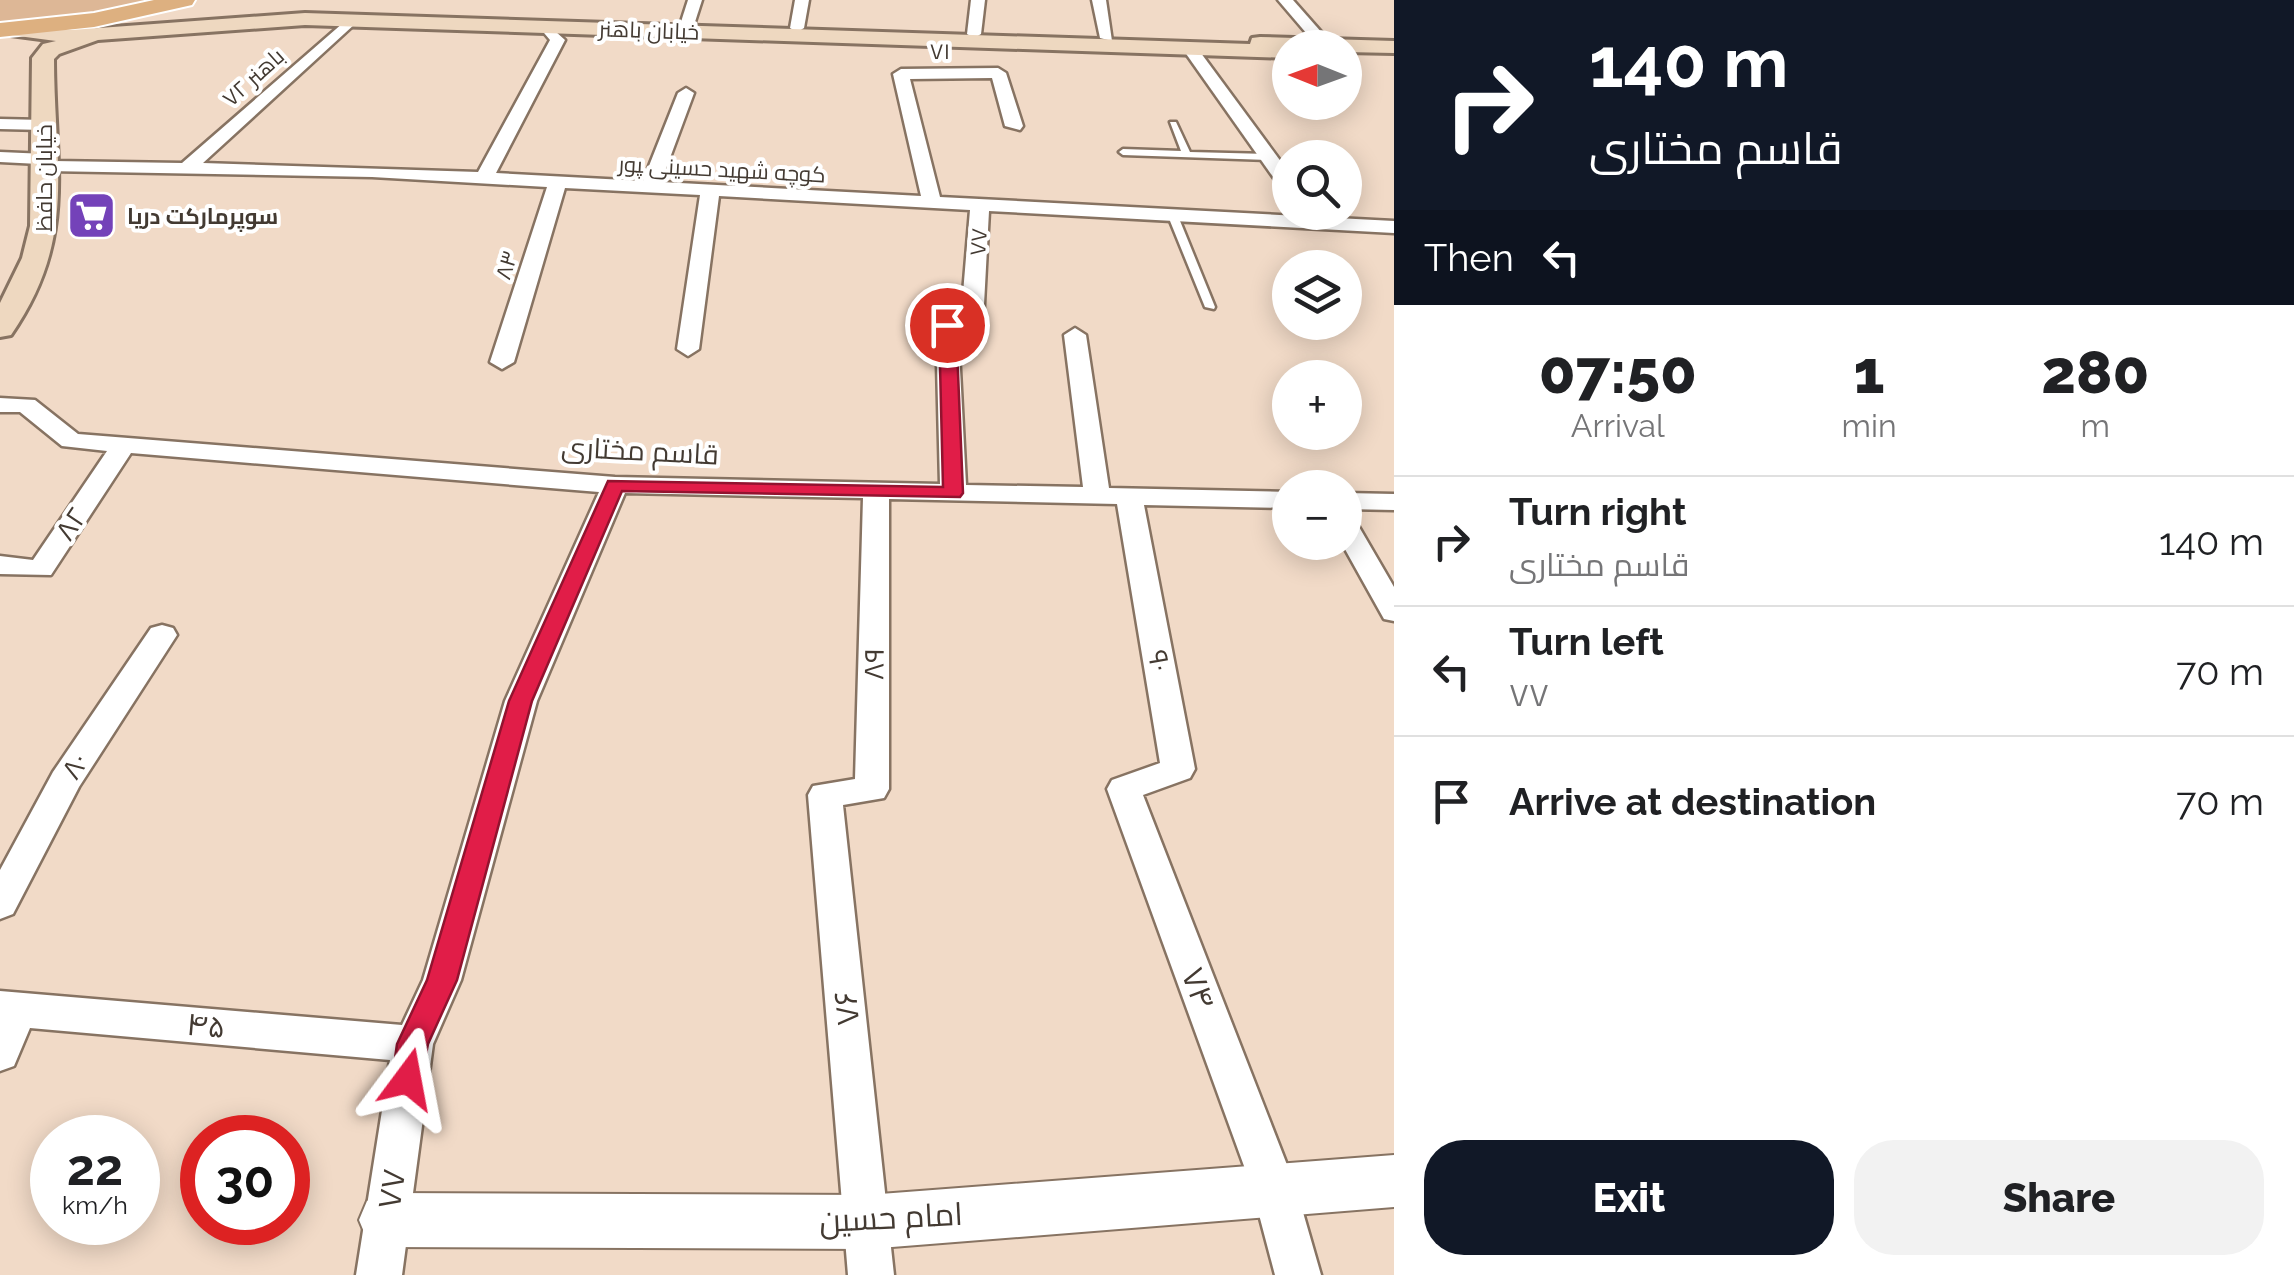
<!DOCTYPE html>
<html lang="en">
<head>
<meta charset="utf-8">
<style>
	:root { --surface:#fff; --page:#f2f2f2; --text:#202124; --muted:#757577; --line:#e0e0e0; --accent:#111827 }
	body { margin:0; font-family:Raleway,Cairo,sans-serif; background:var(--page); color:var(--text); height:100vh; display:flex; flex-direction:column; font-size:38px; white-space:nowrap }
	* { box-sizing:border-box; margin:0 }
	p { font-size:32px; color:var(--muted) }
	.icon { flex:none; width:55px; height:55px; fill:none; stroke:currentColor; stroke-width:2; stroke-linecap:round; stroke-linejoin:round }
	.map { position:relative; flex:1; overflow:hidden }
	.drawer { display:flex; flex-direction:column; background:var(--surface); width:900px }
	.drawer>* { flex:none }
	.banner { background:#111827; color:#fff; overflow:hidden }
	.needle { width:65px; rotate:271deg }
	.controls { position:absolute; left:1272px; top:30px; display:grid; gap:20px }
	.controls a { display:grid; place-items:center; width:90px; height:90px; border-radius:50%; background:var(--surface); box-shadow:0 5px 25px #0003; font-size:50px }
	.speed { position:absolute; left:30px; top:1115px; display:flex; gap:20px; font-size:50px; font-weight:700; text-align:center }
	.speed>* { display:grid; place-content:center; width:130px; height:130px; border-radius:50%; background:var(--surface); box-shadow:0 5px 25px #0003; line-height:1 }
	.speed small { font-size:25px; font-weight:400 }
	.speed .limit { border:15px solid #d22; background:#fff; color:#111 }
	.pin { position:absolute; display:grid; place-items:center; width:85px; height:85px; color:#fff; margin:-42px; border:5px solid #fff; border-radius:50%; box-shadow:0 2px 10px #0007 }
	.me { position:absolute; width:110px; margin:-55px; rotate:13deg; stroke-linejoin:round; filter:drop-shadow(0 0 8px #0008) }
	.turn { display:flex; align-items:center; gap:35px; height:210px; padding:0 30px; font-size:45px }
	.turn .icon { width:130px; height:130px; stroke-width:2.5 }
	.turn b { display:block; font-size:70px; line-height:85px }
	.then { display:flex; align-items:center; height:95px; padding:0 30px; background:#0003; gap:20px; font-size:38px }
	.eta { display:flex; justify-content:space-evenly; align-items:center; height:170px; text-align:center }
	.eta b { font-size:60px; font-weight:800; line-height:70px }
	.button { display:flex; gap:20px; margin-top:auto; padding:20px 30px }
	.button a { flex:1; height:115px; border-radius:40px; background:var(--accent); color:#fff; font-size:40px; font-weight:800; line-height:115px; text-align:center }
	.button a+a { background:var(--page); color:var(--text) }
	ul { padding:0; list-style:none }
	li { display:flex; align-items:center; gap:30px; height:130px; padding:0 30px; border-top:2px solid var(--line) }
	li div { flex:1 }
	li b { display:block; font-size:38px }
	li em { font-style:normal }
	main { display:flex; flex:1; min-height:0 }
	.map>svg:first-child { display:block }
	.green { fill:#ddb796 }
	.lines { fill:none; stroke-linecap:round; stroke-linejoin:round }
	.service-casing { stroke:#877362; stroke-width:5 }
	.minor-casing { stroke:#877362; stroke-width:5 }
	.tertiary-casing { stroke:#877362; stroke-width:4 }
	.secondary-casing { stroke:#877362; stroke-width:6 }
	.primary-casing { stroke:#fff; stroke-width:4 }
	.service { fill:#fff; fill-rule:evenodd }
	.minor { fill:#fff; fill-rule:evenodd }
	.tertiary { fill:#fff; fill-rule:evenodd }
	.secondary { fill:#eed8c0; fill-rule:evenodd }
	.primary { fill:#ddb080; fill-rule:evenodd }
	.route { fill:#e11d48; stroke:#92132f; stroke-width:2.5 }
	.labels { text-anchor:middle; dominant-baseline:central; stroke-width:8; stroke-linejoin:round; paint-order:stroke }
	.far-street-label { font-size:22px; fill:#433a32; stroke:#fff }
	.far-poi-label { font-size:22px; font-weight:bold; fill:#433a32; stroke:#fff; text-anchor:start }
	.street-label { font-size:28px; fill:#433a32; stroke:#fff }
	.near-street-label { font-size:32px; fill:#433a32; stroke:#fff }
</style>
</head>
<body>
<main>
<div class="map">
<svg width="1394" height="1275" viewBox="0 0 1394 1275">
	<rect width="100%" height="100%" fill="#f1dac7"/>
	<path class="green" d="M 0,0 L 158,0 L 107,12 L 0,27 Z"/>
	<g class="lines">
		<defs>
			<g id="service">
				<path d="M 1170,122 L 1176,122 L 1190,152 L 1268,154 L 1272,157 L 1268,160 L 1123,155 L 1119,152 L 1123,149 L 1181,151 Z"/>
				<path d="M 1170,214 L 1178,216 L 1215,307 L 1214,309 L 1205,307 L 1168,216 Z"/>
			</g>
			<g id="minor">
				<path d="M 688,0 L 702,0 L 694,25 L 687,29 L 680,25 Z"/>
				<path d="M 795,0 L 809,0 L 804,28 L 797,32 L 790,28 Z"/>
				<path d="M 971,0 L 985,0 L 981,34 L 974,38 L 967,34 Z"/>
				<path d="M 1092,0 L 1106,0 L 1112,41 L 1100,38 Z"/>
				<path d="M 1278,0 L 1293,0 L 1330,42 L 1331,48 L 1319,48 Z"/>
				<path d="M 351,16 L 358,20 L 356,23 L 203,163 L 478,172 L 550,40 L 539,27 L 546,23 L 565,40 L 496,173 L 643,181 L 678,93 L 686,88 L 694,93 L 661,182 L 921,196 L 893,74 L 901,69 L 998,68 L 1006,73 L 1023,126 L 1020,130 L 1005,126 L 992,78 L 910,79 L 940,197 L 1394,221 L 1394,233 L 989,211 L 983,323 L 980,328 L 958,331 L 966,485 L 1083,487 L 1064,335 L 1075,328 L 1086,335 L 1109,488 L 1290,492 L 1290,508 L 1144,505 L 1195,769 L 1190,778 L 1143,795 L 1296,1188 L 1321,1275 L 1275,1275 L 1252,1188 L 1107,789 L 1112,780 L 1160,763 L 1117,504 L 889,499 L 889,789 L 884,798 L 843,805 L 894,1275 L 848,1275 L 808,795 L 813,786 L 855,779 L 863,498 L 625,493 L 537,701 L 461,980 L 433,1044 L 402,1275 L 356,1275 L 390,1060 L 30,1028 L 14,1066 L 0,1071 L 0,991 L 402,1025 L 423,980 L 505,701 L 599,492 L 131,453 L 51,575 L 0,574 L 0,556 L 33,560 L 107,451 L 62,446 L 20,412 L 0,412 L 0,398 L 35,400 L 78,434 L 615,477 L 940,484 L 936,325 L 939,320 L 961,317 L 970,210 L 719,196 L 699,349 L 688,356 L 677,349 L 700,195 L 565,188 L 514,362 L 502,369 L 490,362 L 547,187 L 372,177 L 47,171 L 41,170 L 39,164 L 0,162 L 0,152 L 46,154 L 52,155 L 54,161 L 182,163 Z"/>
				<path d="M 1190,43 L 1195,45 L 1290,174 L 1290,193 L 1283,191 L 1182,48 Z"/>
				<path d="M 0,119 L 44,120 L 53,125 L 44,130 L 0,129 Z"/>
				<path d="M 1345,493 L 1394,494 L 1394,510 L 1345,509 Z"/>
				<path d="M 1345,518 L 1355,520 L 1394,587 L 1394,621 L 1384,619 L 1341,542 L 1345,542 Z"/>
				<path d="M 162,625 L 173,628 L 177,635 L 79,787 L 13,914 L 0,919 L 0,870 L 53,772 L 151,628 Z"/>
			</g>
			<path id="tertiary" d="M 1394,1155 L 1394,1207 L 867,1249 L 387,1247 L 367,1239 L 359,1220 L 367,1201 L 387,1193 L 867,1195 Z"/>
			<path id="secondary" d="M 305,13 L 1250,44 L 1252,38 L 1260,37 L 1394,41 L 1394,53 L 1345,52 L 1345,48 L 1290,48 L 1290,58 L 305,25 L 98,40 L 59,54 L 54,59 C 54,167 78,238 11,335 L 0,337 L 0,303 L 22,258 L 30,226 L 32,58 L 43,44 L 56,41 L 3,34 L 3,26 L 72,30 Z"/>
			<path id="primary" d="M 154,0 L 195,0 L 192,5 L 94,27 L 0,37 L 0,23 L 94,13 Z"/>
		</defs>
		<use href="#service" class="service-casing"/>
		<use href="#minor" class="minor-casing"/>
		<use href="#tertiary" class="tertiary-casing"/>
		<use href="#secondary" class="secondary-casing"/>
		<use href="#primary" class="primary-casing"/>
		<use href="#service" class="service"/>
		<use href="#minor" class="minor"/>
		<use href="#tertiary" class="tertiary"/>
		<use href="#secondary" class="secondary"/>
		<use href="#primary" class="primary"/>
	</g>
	<path class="route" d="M 947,320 L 956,325 L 963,493 L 960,497 L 622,491 L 532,701 L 457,980 L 428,1044 L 419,1089 L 408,1093 L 396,1089 L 392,1079 L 397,1044 L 427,980 L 509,701 L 608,481 L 943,487 L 939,325 Z"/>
	<defs>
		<symbol id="supermarket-square" viewBox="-11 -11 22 22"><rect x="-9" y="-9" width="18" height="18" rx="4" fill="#7442b9" stroke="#fff"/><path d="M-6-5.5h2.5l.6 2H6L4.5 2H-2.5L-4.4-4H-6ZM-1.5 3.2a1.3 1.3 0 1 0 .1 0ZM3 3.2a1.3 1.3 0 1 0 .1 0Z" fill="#fff"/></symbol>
	</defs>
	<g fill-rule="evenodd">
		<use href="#supermarket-square" x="64" y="188" width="55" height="55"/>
	</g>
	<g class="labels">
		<g class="far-street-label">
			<text transform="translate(649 30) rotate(2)">خیابان باهنر</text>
			<text x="940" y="51">۷۱</text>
			<text transform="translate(253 77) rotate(-42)">باهنر ۷۲</text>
			<text transform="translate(722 169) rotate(3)">کوچه شهید حسینی ‍پور</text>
			<text transform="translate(44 178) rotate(-90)">خیابان حافظ</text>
			<text transform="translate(978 242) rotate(-86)">۷۷</text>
			<text transform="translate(506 265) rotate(-73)">۸۳</text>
		</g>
		<g class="far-poi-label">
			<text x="127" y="216">سوپرمارکت دریا</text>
		</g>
		<g class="street-label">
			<text transform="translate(640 451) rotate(3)">قاسم مختاری</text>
			<text transform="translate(71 524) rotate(-56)">۸۲</text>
			<text transform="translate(1159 661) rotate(80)">۹۰</text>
			<text transform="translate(874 664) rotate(-89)">۸۹</text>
			<text transform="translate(75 766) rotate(-57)">۸۰</text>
		</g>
		<g class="near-street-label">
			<text transform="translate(1199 988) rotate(69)">۷۴</text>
			<text transform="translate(846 1008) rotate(-96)">۷۶</text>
			<text transform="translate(206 1025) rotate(5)">۴۵</text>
			<text transform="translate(391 1189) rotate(-82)">۷۷</text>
			<text transform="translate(891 1217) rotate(-3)">امام حسین</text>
		</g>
	</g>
</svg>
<div class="controls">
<a><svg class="needle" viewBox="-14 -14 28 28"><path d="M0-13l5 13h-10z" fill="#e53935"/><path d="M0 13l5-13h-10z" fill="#757577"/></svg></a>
<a><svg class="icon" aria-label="search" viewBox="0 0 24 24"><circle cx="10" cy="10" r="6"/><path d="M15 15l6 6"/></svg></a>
<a><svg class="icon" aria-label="layers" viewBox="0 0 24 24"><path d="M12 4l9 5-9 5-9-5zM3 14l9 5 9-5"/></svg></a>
<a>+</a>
<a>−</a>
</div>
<div class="speed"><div>22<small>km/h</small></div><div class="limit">30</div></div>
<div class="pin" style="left:947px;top:325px;background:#d93025"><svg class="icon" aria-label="arrive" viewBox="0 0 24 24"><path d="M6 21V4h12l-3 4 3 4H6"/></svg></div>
<svg class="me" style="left:408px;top:1079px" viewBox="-20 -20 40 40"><path d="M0-17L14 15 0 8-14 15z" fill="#e11d48" stroke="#fff" stroke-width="4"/></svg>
</div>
<section class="drawer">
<div class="banner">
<div class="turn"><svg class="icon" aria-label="right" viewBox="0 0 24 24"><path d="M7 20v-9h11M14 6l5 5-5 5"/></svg><div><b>140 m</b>قاسم مختاری</div></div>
<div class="then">Then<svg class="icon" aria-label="left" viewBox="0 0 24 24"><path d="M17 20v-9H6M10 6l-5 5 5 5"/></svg></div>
</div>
<div class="eta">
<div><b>07:50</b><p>Arrival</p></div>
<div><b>1</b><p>min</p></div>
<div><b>280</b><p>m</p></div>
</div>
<ul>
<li><svg class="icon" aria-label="right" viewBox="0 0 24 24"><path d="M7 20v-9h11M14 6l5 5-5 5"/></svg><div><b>Turn right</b><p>قاسم مختاری</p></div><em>140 m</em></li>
<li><svg class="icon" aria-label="left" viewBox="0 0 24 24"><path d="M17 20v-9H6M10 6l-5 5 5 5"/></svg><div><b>Turn left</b><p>۷۷</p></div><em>70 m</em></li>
<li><svg class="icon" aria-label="arrive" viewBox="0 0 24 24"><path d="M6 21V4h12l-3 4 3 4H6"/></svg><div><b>Arrive at destination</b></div><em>70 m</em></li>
</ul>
<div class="button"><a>Exit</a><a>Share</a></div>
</section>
</main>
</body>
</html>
